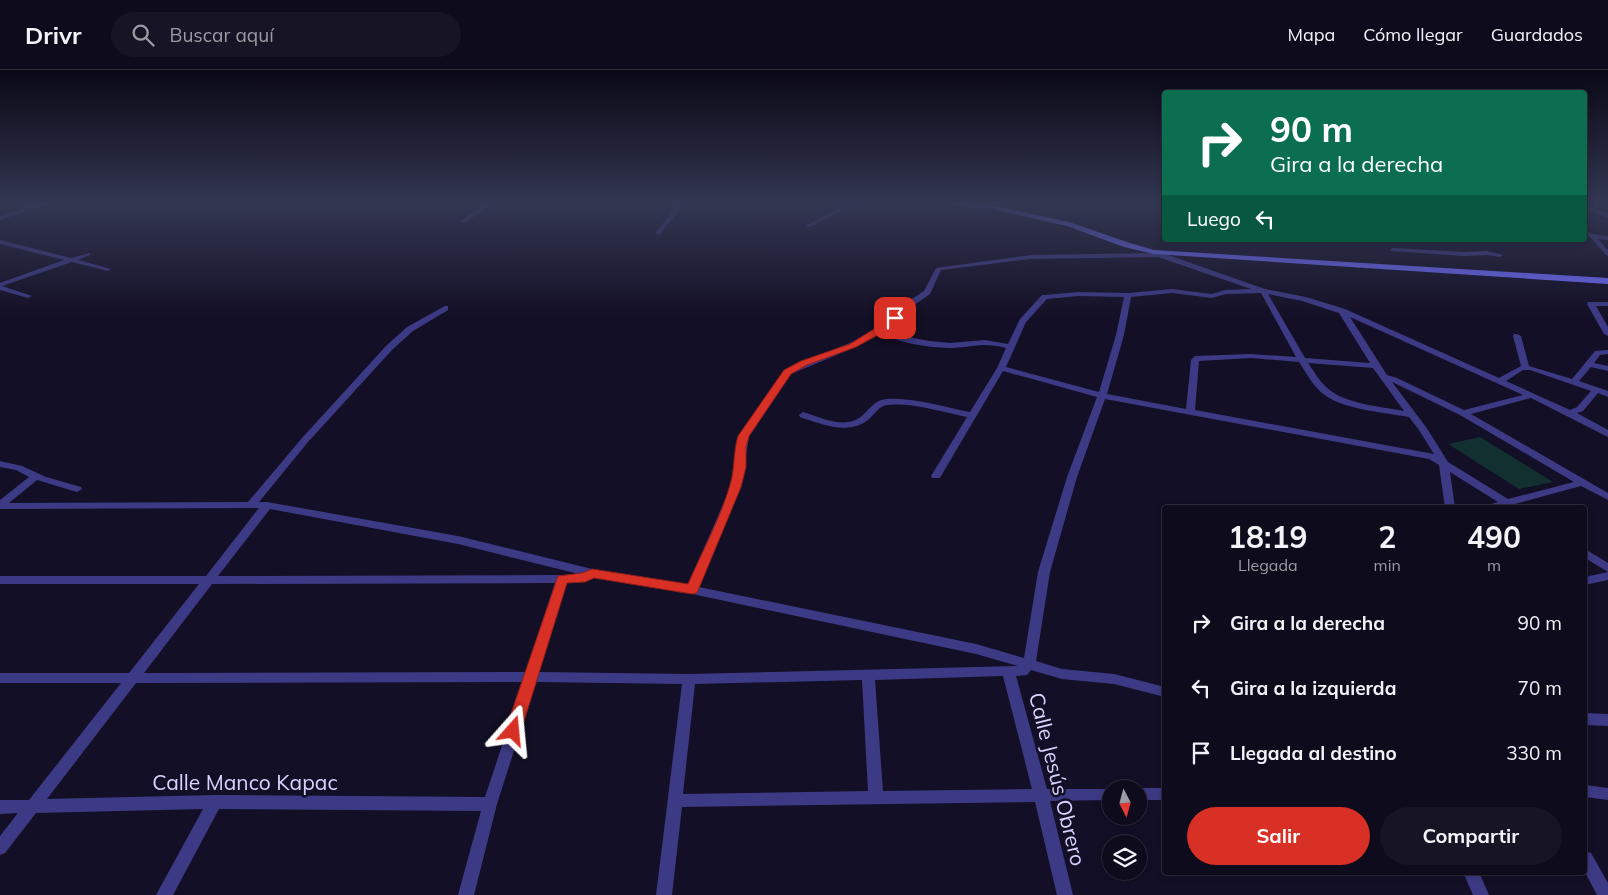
<!DOCTYPE html>
<html lang="es">
<head>
<meta charset="utf-8">
<style>
	:root { --surface:#0e0b1c; --page:#171425; --text:#f1f3f6; --muted:#9b9ba3; --line:#2e2b3b; --accent:#d93025 }
	body { margin:0; font-family:Mulish,sans-serif; background:var(--page); color:var(--text); height:100vh; display:flex; flex-direction:column; font-size:19px; white-space:nowrap }
	* { box-sizing:border-box; margin:0 }
	p { font-size:16px; color:var(--muted) }
	.icon { flex:none; width:28px; height:28px; fill:none; stroke:currentColor; stroke-width:2; stroke-linecap:round; stroke-linejoin:round }
	.map { position:relative; flex:1; overflow:hidden }
	.sheet { position:absolute; left:1162px; top:435px; width:425px; height:370px; display:flex; flex-direction:column; background:var(--surface); border-radius:5px; box-shadow:0 2px 8px #0003,0 0 0 1px var(--line) }
	.sheet>* { flex:none }
	.hud { position:absolute; left:1162px; top:20px; width:425px; height:152px; border-radius:5px; box-shadow:0 2px 8px #0003,0 0 0 1px var(--line); background:#0b6e4f; color:#fff; overflow:hidden }
	.needle { width:32px; rotate:174deg }
	.buttons { position:absolute; left:1102px; top:710px; display:grid; gap:10px }
	.buttons a { display:grid; place-items:center; width:45px; height:45px; border-radius:50%; background:var(--surface); box-shadow:0 2px 8px #0003,0 0 0 1px var(--line); font-size:25px }
	.pin { position:absolute; display:grid; place-items:center; width:42px; height:42px; color:#fff; margin:-21px; border-radius:10px; box-shadow:0 2px 8px #0006 }
	.me { position:absolute; width:55px; margin:-28px; rotate:18deg; stroke-linejoin:round; filter:drop-shadow(0 0 4px #0008) }
	.turn { display:flex; align-items:center; gap:18px; height:105px; padding:0 25px; font-size:22px }
	.turn .icon { width:65px; height:65px; stroke-width:2.5 }
	.turn b { display:block; font-size:35px; line-height:42px }
	.then { display:flex; align-items:center; height:48px; padding:0 25px; background:#0003; gap:10px; font-size:19px }
	.eta { display:flex; justify-content:space-evenly; align-items:center; height:85px; text-align:center }
	.eta b { font-size:30px; font-weight:700; line-height:35px }
	.cta { display:flex; gap:10px; margin-top:auto; padding:10px 25px }
	.cta a { flex:1; height:58px; border-radius:30px; background:var(--accent); color:#fff; font-size:20px; font-weight:700; line-height:58px; text-align:center }
	.cta a+a { background:var(--page); color:var(--text) }
	ul { padding:0; list-style:none }
	li { display:flex; align-items:center; gap:15px; height:65px; padding:0 25px }
	li div { flex:1 }
	li b { display:block; font-size:19px }
	li em { font-style:normal }
	header { display:flex; align-items:center; gap:30px; box-sizing:border-box; height:70px; padding:0 25px; background:var(--surface); border-bottom:1px solid var(--line) }
	header strong { font-size:24px }
	nav { display:flex; gap:28px; margin-inline-start:auto; font-size:18px }
	.search { width:350px; height:45px; background:var(--page); display:flex; align-items:center; gap:12px; box-sizing:border-box; padding:0 18px; border-radius:28px; color:var(--muted); font-size:19px }
	.map>svg:first-child { display:block }
	.green { fill:#12302f }
	.lines { fill:none; stroke-linecap:round; stroke-linejoin:round }
	.stream { stroke:#0a1f44; stroke-width:2.5 }
	.street { fill:#3d3a85; fill-rule:evenodd }
	.secondary { fill:#6f6bff; fill-rule:evenodd }
	.route { fill:#d93025; stroke:#8d1f18 }
	.labels { text-anchor:middle; dominant-baseline:central; stroke-width:5; stroke-linejoin:round; paint-order:stroke }
	.near-street-label { font-size:21px; fill:#d9d4ff; stroke:#130f26 }
</style>
</head>
<body>
<header>
<strong>Drivr</strong>
<div class="search"><svg class="icon" aria-label="search" viewBox="0 0 24 24"><circle cx="10" cy="10" r="6"/><path d="M15 15l6 6"/></svg>Buscar aquí</div>
<nav><a>Mapa</a><a>Cómo llegar</a><a>Guardados</a></nav>
</header>
<div class="map">
<svg width="1608" height="825" viewBox="0 0 1608 825">
	<rect width="100%" height="100%" fill="#130f26"/>
	<path class="green" d="M 1480,367 L 1553,412 L 1519,419 L 1448,374 Z"/>
	<g class="lines">
		<path class="stream" d="M 1050,133 L 1100,133"/>
		<g class="street">
			<path d="M 4,133 C 14,133 23,135 33,136 C 39,136 46,133 53,133 L 0,150 L 0,146 L 27,138 Z"/>
			<path d="M 486,133 L 493,133 L 465,153 L 461,153 L 461,151 Z"/>
			<path d="M 674,133 L 680,133 L 678,136 L 678,142 L 660,164 L 656,164 L 656,162 L 672,142 L 672,136 Z"/>
			<path d="M 850,133 L 857,133 L 810,157 L 805,156 Z"/>
			<path d="M 1585,134 L 1608,144 L 1608,148 L 1585,138 Z"/>
			<path d="M 1585,161 L 1593,164 L 1608,166 L 1608,170 L 1598,169 L 1608,180 L 1608,186 L 1606,185 L 1590,167 L 1585,165 Z"/>
			<path d="M 0,170 L 71,188 L 90,183 L 90,185 L 78,190 L 111,199 L 108,201 L 72,192 L 2,216 L 32,226 L 28,228 L 0,220 L 0,213 L 64,190 L 0,174 Z"/>
			<path d="M 1393,178 L 1464,182 L 1487,181 L 1503,185 L 1500,187 L 1487,185 L 1464,186 L 1391,181 L 1391,179 Z"/>
			<path d="M 1154,180 L 1265,219 L 1306,227 L 1345,239 L 1499,308 L 1521,296 L 1513,266 L 1514,264 L 1517,264 L 1521,266 L 1529,296 L 1572,309 L 1595,281 L 1608,280 L 1608,284 L 1600,285 L 1594,293 L 1608,296 L 1608,301 L 1591,297 L 1579,311 L 1608,321 L 1608,327 L 1598,323 L 1583,341 L 1577,343 L 1608,360 L 1608,367 L 1531,328 L 1471,344 L 1608,423 L 1608,430 L 1581,416 L 1515,434 L 1519,438 L 1483,438 L 1484,436 L 1498,432 L 1450,402 L 1455,438 L 1445,438 L 1439,395 L 1429,389 L 1105,329 L 1077,407 L 1050,502 L 1036,591 L 1062,599 L 1114,604 L 1165,617 L 1165,627 L 1114,614 L 1062,609 L 1031,600 L 1027,605 L 1016,606 L 1047,719 L 1114,719 L 1111,719 L 1111,730 L 1050,731 L 1073,825 L 1057,825 L 1035,732 L 682,737 L 672,825 L 656,825 L 682,614 L 536,612 L 497,734 L 474,825 L 458,825 L 481,741 L 219,739 L 173,825 L 156,825 L 203,739 L 36,743 L 5,783 L 0,785 L 0,766 L 18,743 L 0,744 L 0,730 L 29,730 L 121,613 L 0,613 L 0,603 L 129,603 L 199,514 L 0,514 L 0,506 L 206,506 L 259,438 L 0,439 L 0,430 L 29,407 L 16,400 L 0,397 L 0,391 L 22,396 L 46,407 L 81,417 L 82,419 L 77,422 L 37,410 L 9,433 L 248,432 L 302,368 L 386,276 L 407,257 L 445,236 L 448,236 L 448,240 L 413,261 L 392,280 L 308,372 L 259,432 L 267,432 L 458,466 L 592,499 L 688,515 L 731,416 L 739,367 L 785,300 L 789,297 L 850,273 L 879,257 L 904,234 L 924,221 L 936,198 L 1031,185 L 1152,183 L 1152,181 ZM 1158,187 L 1251,219 L 1225,220 L 1212,224 L 1172,219 L 1128,223 L 1078,222 L 1045,225 L 1042,225 L 1020,249 L 1008,274 L 985,270 L 950,273 L 929,271 L 898,265 L 887,259 L 910,238 L 930,224 L 941,200 L 1031,189 ZM 1172,223 L 1212,228 L 1226,224 L 1261,223 L 1296,287 L 1251,284 L 1195,286 L 1191,290 L 1186,339 L 1107,324 L 1124,265 L 1131,227 ZM 1268,224 L 1302,231 L 1339,243 L 1370,293 L 1305,288 ZM 1078,226 L 1124,227 L 1116,265 L 1099,322 L 1006,297 L 1026,252 L 1047,229 ZM 1350,247 L 1523,325 L 1464,340 L 1397,308 L 1387,305 ZM 882,262 C 897,274 933,278 953,278 C 975,277 983,272 1006,278 L 997,298 L 970,342 C 943,337 914,327 886,329 C 876,330 871,337 864,344 C 847,361 823,348 803,342 L 799,345 L 800,347 C 821,354 850,366 869,349 C 875,344 879,336 887,335 C 911,332 943,342 967,347 L 931,406 L 932,408 L 940,408 L 941,406 L 1003,301 L 1097,327 L 1067,407 L 1038,502 L 1024,588 L 976,574 L 699,517 L 741,416 L 749,367 L 791,304 L 856,277 ZM 1251,288 L 1299,292 C 1307,304 1314,318 1326,326 C 1344,339 1386,343 1409,347 L 1419,360 L 1434,384 L 1195,340 L 1199,291 ZM 1308,293 L 1373,298 L 1404,341 C 1383,337 1348,334 1331,321 C 1321,314 1315,303 1308,293 ZM 1523,300 L 1530,300 L 1591,321 L 1577,337 L 1570,340 L 1506,311 ZM 1392,312 L 1460,345 L 1574,412 L 1508,429 L 1448,392 L 1426,357 ZM 270,439 L 458,474 L 579,504 L 562,505 L 218,506 ZM 594,507 L 692,524 L 976,584 L 1018,596 L 689,604 L 539,602 L 567,513 L 585,511 ZM 555,513 L 526,602 L 144,603 L 212,514 ZM 1003,606 L 1032,719 L 883,721 L 875,610 ZM 862,610 L 868,721 L 683,724 L 695,614 ZM 523,612 L 485,727 L 215,725 L 47,729 L 136,613 Z"/>
			<path d="M 1588,232 L 1608,232 L 1608,236 L 1596,236 L 1608,257 L 1608,266 L 1604,264 L 1587,234 Z"/>
			<path d="M 1585,479 L 1608,493 L 1608,502 L 1585,488 Z"/>
			<path d="M 1608,502 L 1608,510 L 1585,515 L 1585,507 Z"/>
			<path d="M 1585,643 L 1608,644 L 1608,656 L 1585,655 Z"/>
			<path d="M 1585,715 L 1608,718 L 1608,730 L 1585,727 Z"/>
			<path d="M 1139,718 L 1165,718 L 1165,730 L 1139,730 L 1139,719 L 1136,719 Z"/>
			<path d="M 1585,781 L 1591,783 L 1608,813 L 1608,825 L 1597,825 L 1585,802 Z"/>
			<path d="M 1463,802 L 1479,802 L 1489,825 L 1473,825 Z"/>
		</g>
		<path class="secondary" d="M 949,133 L 982,133 L 1069,152 L 1130,173 L 1154,180 L 1608,208 L 1608,214 L 1154,184 L 1124,177 L 1067,156 L 983,137 L 980,139 Z"/>
	</g>
	<linearGradient id="sky" x2="0" y2="1"><stop stop-color="#0a0815"/><stop offset="0.54" stop-color="#333752"/><stop offset="1" stop-color="#333752" stop-opacity="0"/></linearGradient>
	<rect width="1608" height="248" fill="url(#sky)"/>
	<path class="route" d="M 895,246 L 898,247 L 898,250 L 876,266 L 856,277 L 807,295 L 791,304 L 749,366 L 746,377 L 746,397 L 741,417 L 697,523 L 692,524 L 594,508 L 585,512 L 567,513 L 521,661 L 518,666 L 513,668 L 507,666 L 505,661 L 558,506 L 582,503 L 592,499 L 688,514 C 701,484 721,447 730,415 C 735,399 733,383 738,366 L 784,300 L 801,291 L 850,274 Z"/>
	<g class="labels">
		<g class="near-street-label">
			<text transform="translate(1058 709) rotate(76)">Calle Jesús Obrero</text>
			<text x="245" y="712">Calle Manco Kapac</text>
		</g>
	</g>
</svg>
<div class="buttons">
<a><svg class="needle" viewBox="-14 -14 28 28"><path d="M0-13l5 13h-10z" fill="#e53935"/><path d="M0 13l5-13h-10z" fill="#9b9ba3"/></svg></a>
<a><svg class="icon" aria-label="layers" viewBox="0 0 24 24"><path d="M12 4l9 5-9 5-9-5zM3 14l9 5 9-5"/></svg></a>
</div>
<div class="pin" style="left:895px;top:248px;background:#d93025"><svg class="icon" aria-label="arrive" viewBox="0 0 24 24"><path d="M6 21V4h12l-3 4 3 4H6"/></svg></div>
<svg class="me" style="left:513px;top:661px" viewBox="-20 -20 40 40"><path d="M0-17L14 15 0 8-14 15z" fill="#d93025" stroke="#fff" stroke-width="4"/></svg>
<div class="hud">
<div class="turn"><svg class="icon" aria-label="right" viewBox="0 0 24 24"><path d="M7 20v-9h11M14 6l5 5-5 5"/></svg><div><b>90 m</b>Gira a la derecha</div></div>
<div class="then">Luego<svg class="icon" aria-label="left" viewBox="0 0 24 24"><path d="M17 20v-9H6M10 6l-5 5 5 5"/></svg></div>
</div>
<section class="sheet">
<div class="eta">
<div><b>18:19</b><p>Llegada</p></div>
<div><b>2</b><p>min</p></div>
<div><b>490</b><p>m</p></div>
</div>
<ul>
<li><svg class="icon" aria-label="right" viewBox="0 0 24 24"><path d="M7 20v-9h11M14 6l5 5-5 5"/></svg><div><b>Gira a la derecha</b></div><em>90 m</em></li>
<li><svg class="icon" aria-label="left" viewBox="0 0 24 24"><path d="M17 20v-9H6M10 6l-5 5 5 5"/></svg><div><b>Gira a la izquierda</b></div><em>70 m</em></li>
<li><svg class="icon" aria-label="arrive" viewBox="0 0 24 24"><path d="M6 21V4h12l-3 4 3 4H6"/></svg><div><b>Llegada al destino</b></div><em>330 m</em></li>
</ul>
<div class="cta"><a>Salir</a><a>Compartir</a></div>
</section>
</div>
</body>
</html>
